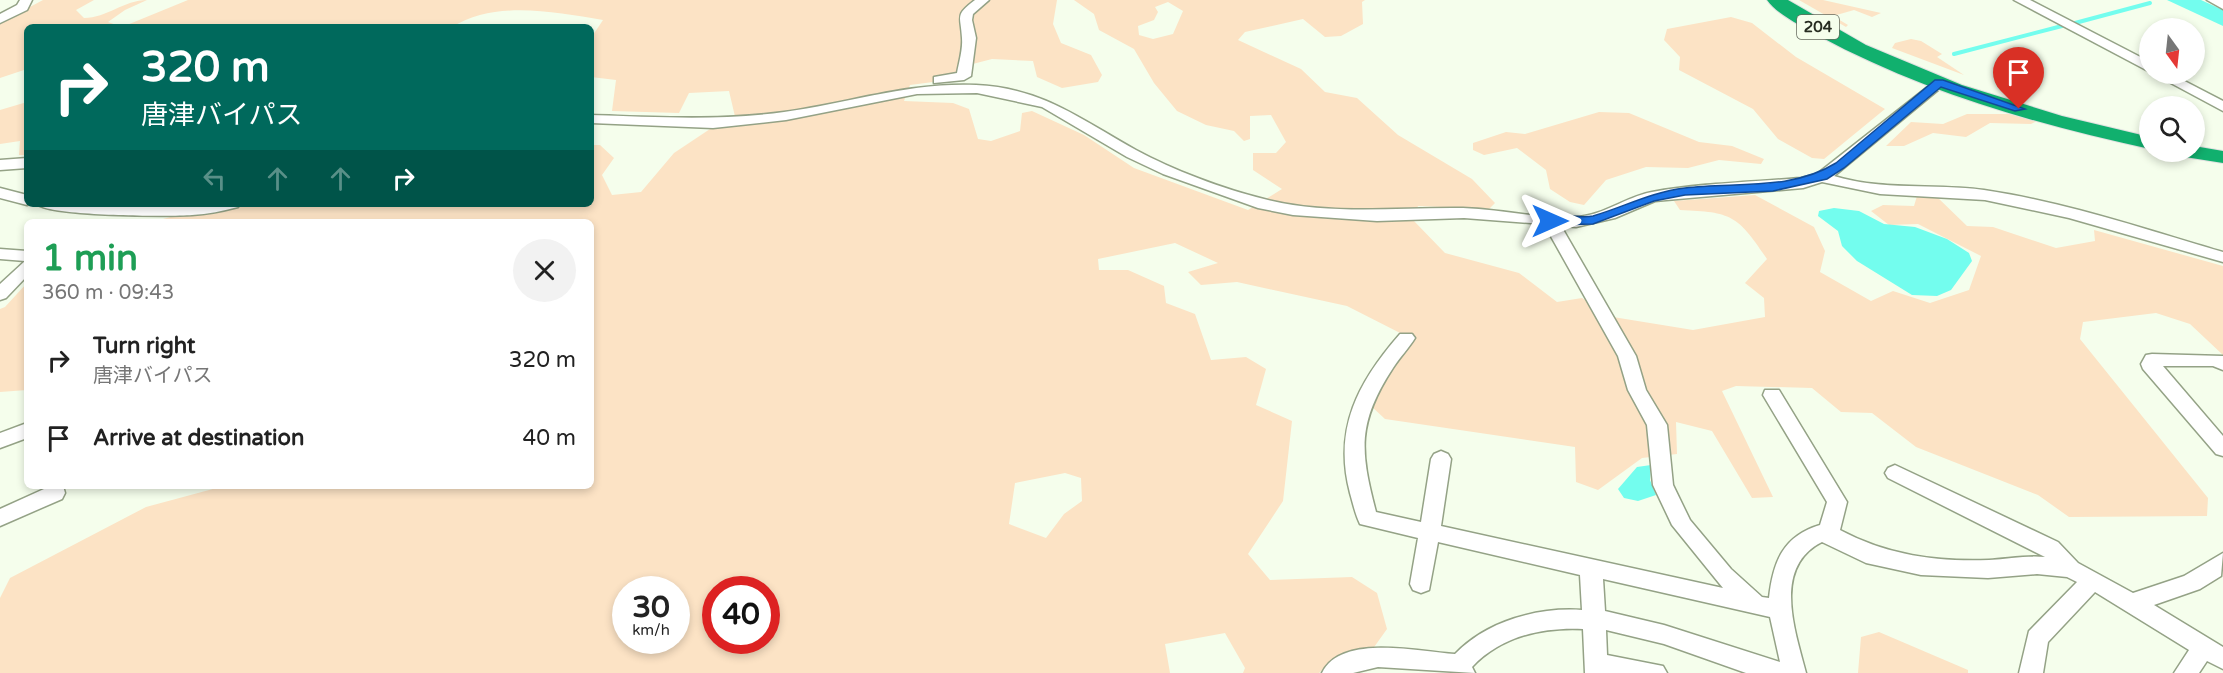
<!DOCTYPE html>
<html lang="en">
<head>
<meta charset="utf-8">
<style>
	:root { --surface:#fff; --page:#f2f2f2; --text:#222; --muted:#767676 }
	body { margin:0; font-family:"Varela Round","Noto Sans JP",sans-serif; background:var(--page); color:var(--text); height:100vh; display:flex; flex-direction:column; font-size:22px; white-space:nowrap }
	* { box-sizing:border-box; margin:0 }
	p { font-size:20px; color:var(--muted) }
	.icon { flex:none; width:33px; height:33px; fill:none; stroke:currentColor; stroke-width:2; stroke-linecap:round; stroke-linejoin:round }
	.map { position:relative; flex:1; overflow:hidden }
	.panel { position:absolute; left:24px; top:219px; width:570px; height:270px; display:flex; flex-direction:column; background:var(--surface); border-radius:9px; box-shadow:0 3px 9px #0003 }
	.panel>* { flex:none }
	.guide { position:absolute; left:24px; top:24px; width:570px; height:183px; border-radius:9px; box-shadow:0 3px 9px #0003; background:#00695c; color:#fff; overflow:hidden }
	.needle { width:39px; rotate:165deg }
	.tools { position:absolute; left:2139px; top:18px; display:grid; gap:12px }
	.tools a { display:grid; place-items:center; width:66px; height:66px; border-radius:50%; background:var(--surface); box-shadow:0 3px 9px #0003; font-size:30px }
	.speed { position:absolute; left:612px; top:576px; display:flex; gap:12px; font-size:30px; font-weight:700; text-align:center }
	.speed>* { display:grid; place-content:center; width:78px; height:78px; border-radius:50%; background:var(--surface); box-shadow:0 3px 9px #0003; line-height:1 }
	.speed small { font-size:15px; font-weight:400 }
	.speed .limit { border:9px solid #d22; background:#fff; color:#111 }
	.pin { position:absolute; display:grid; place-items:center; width:51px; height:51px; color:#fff; margin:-62px -26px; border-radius:50% 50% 50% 0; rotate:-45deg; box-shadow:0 0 6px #0007 }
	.pin .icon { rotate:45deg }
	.me { position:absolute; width:66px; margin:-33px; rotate:90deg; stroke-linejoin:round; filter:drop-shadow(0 0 4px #0008) }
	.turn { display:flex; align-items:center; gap:21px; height:126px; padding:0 18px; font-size:27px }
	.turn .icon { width:78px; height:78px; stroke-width:2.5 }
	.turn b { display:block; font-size:42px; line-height:51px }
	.lanes { display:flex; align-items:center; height:57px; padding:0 18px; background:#0003; justify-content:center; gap:30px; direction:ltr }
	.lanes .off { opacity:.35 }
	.round { display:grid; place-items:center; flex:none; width:63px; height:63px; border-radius:32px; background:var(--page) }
	.headline { display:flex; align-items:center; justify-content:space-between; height:102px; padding:0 18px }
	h1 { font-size:36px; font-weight:700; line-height:45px; color:#1e9e55 }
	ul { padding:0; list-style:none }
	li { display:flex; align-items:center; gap:18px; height:78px; padding:0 18px }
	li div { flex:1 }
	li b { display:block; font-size:22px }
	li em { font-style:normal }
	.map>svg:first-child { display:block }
	.green { fill:#fce3c5; fill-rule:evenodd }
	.water { fill:#73fdee }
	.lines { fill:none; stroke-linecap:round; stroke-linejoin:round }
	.stream { stroke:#73fdee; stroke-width:4 }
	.minor-casing { stroke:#94a286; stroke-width:3 }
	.highway-casing { stroke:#e1e1e0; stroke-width:2 }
	.minor { fill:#fff; fill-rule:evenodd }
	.highway { fill:#11b06e; fill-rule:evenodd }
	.route { fill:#1a73e8; stroke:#114b97; stroke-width:1.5 }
	.labels { text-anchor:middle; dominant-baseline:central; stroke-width:5; stroke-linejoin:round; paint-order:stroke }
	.shield { fill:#f5feec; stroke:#656b5e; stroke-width:1.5 }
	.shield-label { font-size:15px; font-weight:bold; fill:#272c21 }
</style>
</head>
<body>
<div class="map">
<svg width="2223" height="673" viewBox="0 0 2223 673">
	<rect width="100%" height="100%" fill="#f5feec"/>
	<g class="green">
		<path d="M 43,0 L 94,0 L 76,10 L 84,18 C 107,18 124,0 147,0 L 125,10 L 108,22 L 122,27 L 188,0 L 1057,0 L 1053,24 L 1061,43 L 1091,55 L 1102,75 L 1098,82 L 1062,88 L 1037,77 L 1033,61 L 992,59 L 961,67 L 956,79 L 910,85 L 904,101 L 953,103 L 969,109 L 978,139 L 991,141 L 1020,131 L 1022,113 L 1032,111 L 1084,135 L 1134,168 L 1248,210 L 1282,189 L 1253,170 L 1253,153 L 1276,153 L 1286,142 L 1271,115 L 1250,116 L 1250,139 L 1244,141 L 1234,131 L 1206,125 L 1177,111 L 1154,83 L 1134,49 L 1099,30 L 1094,14 L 1074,0 L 1365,0 L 1362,2 L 1363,24 L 1341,36 L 1325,37 L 1303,19 L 1245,32 L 1238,40 L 1301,69 L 1325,92 L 1357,98 L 1398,135 L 1472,179 L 1495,203 L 1489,209 L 1418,206 L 1413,220 L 1445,253 L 1519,273 L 1557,302 L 1582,298 L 1613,317 L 1693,330 L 1765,317 L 1764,298 L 1745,283 L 1767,259 C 1738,216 1733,212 1680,210 L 1674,201 L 1755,195 L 1814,227 L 1825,251 L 1820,272 L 1871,301 L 1893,291 L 1930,303 L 1969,290 L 1981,256 L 1918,224 L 1889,225 L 1871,211 L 1883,205 L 1914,206 L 1917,196 L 1935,195 L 1967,226 L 1993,227 L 2056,248 L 2095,241 L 2094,230 L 2223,266 L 2223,355 L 2190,324 L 2156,313 L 2083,322 L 2080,339 L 2208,498 L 2207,516 L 2069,517 L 2038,495 L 1916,447 L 1872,413 L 1841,412 L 1812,388 L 1736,386 L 1722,391 L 1773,497 L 1752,498 L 1712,431 L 1676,422 L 1677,454 L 1642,458 L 1598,490 L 1576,482 L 1575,447 L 1385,419 L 1370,405 L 1404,335 L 1347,306 L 1237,282 L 1201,285 L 1188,272 L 1218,263 L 1175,243 L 1098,259 L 1099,270 L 1128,270 L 1164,286 L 1166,303 L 1195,314 L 1211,360 L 1246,357 L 1266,369 L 1256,405 L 1292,421 L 1283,501 L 1248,554 L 1270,580 L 1352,577 L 1377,593 L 1387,629 L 1372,650 L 1333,659 L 1319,673 L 1243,673 L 1245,668 L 1225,633 L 1165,644 L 1170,673 L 0,673 L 0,598 L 10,578 L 146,507 L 224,486 L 591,486 L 591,222 L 153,222 C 179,213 209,210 237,207 C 253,206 268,208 283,204 L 591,204 L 591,145 L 600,145 L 614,158 L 602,175 L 612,195 L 641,192 L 674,153 L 710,129 L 737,125 L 729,91 L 689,93 L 679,113 L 612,111 L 616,80 L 591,77 L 591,38 L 603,20 C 553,12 496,0 452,27 L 27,27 L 27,69 L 0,78 L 0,23 ZM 1168,2 L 1183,11 L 1173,34 L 1153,39 L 1139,35 L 1138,26 L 1154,20 L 1158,12 L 1155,7 ZM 1065,473 L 1081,478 L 1082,501 L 1064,514 L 1046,538 L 1009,524 L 1015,483 ZM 626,590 L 676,590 L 676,640 L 626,640 ZM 716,590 L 766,590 L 766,640 L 716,640 Z"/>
		<path d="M 1799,0 L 1823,0 L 1881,13 L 1872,17 L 1854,10 L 1833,16 L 1848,25 L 1846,27 Z"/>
		<path d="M 1731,17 L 1752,23 L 1796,57 L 1885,109 L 1824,159 L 1812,158 L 1778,139 L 1753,109 L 1679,70 L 1680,57 L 1664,40 L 1667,29 Z"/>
		<path d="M 1911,39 L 1921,41 L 1942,54 L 1937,57 L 1964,75 L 1892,48 L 1895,43 Z"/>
		<path d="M 27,102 L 27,155 L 19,155 L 20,141 L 0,144 L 0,110 Z"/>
		<path d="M 1599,112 L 1629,113 L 1699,142 L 1732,146 L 1764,159 L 1761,164 L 1719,160 L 1688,168 L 1646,167 L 1606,180 L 1584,205 L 1570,202 L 1550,189 L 1546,170 L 1517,148 L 1484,155 L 1473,150 L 1473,143 L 1506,132 L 1525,134 Z"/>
		<path d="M 1967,114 L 2009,114 L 2037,121 L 2031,124 L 1990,123 L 1966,137 L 1933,133 L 1904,146 L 1886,146 L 1911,122 L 1943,124 Z"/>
		<path d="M 27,283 L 27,390 L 0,392 L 0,309 L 5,307 Z"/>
		<path d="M 1879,632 L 1968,670 L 1968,673 L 1858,673 L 1861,637 Z"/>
	</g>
	<g class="water">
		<path d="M 2167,0 L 2201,0 L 2223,10 L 2223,26 Z"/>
		<path d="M 1834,208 L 1859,211 L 1884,224 L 1915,227 L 1947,239 L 1969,253 L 1972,261 L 1951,290 L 1937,296 L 1912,295 L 1857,261 L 1842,246 L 1838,231 L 1818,216 L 1819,211 Z"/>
		<path d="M 1651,465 L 1650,480 L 1656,495 L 1638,501 L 1624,498 L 1618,489 L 1637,467 Z"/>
	</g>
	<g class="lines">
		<g class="stream">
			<path d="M 2075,23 L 2150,3"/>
			<path d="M 1954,54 L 2062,26"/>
		</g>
		<defs>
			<g id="minor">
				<path d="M 20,0 L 32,0 L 27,10 L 0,23 L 0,14 L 17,5 Z"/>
				<path d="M 975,0 L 989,0 L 973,14 L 972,20 L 976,38 L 971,76 L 964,80 L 934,83 L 934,77 L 957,73 C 959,62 963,49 962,38 C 961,15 954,16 975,0 Z"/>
				<path d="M 2014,0 L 2030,0 L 2150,62 L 2150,72 Z"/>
				<path d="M 2207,0 L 2223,0 L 2223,9 Z"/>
				<path d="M 2154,74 L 2171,74 L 2223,101 L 2223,111 Z"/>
				<path d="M 1939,78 L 1944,79 L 1944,85 L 1834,176 C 1882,191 1935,183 1984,190 C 2065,202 2144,229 2223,252 L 2223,262 L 2069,218 L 1985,200 L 1880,194 L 1822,182 L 1803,188 L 1655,201 L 1615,218 L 1576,227 L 1561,226 L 1636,356 L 1646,390 L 1667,425 L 1673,485 L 1690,520 L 1731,569 L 1762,597 L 1769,598 C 1773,562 1783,536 1820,525 L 1827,502 L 1763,395 L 1765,390 L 1779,390 L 1847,502 L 1840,530 C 1887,555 1936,562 1989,560 C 2008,559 2027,555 2045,557 L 1888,478 L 1885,473 L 1888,468 L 1895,465 L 2058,542 L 2078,563 L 2133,593 L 2184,576 L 2223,553 L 2221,576 L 2200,589 L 2154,605 L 2223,647 L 2223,669 L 2207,661 L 2199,673 L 2174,673 L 2189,650 L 2095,592 L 2048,642 L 2043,673 L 2019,673 L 2029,631 L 2077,582 L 2067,577 L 2037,574 L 1988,578 L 1921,575 L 1866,563 L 1822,542 C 1772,567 1795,631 1806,673 L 1746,673 L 1664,644 L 1606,630 L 1607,655 L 1663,666 L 1667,673 L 1585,673 L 1583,629 C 1543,627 1501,636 1472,667 L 1475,673 L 1378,667 L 1353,673 L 1322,673 C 1341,633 1421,652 1455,654 C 1487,621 1537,607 1582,610 L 1580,575 L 1438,542 L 1429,590 L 1421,593 L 1413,590 L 1410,584 L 1418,538 L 1360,524 C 1355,514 1353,503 1350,493 C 1333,429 1358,382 1400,334 L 1412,334 L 1415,338 C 1409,348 1400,357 1393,368 C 1357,423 1360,451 1376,512 L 1421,522 L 1431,459 L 1434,454 L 1441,451 L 1448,454 L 1451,459 L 1441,526 L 1723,588 L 1672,525 L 1653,485 L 1647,425 L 1628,390 L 1618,356 L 1544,224 L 1464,218 L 1377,221 L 1293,215 L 1258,208 L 1163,174 L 1127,157 L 1042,107 L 977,93 L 917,94 L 786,120 L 713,128 L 591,123 L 591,115 C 656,117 719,121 784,112 C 849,103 910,82 976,85 C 1043,88 1080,119 1136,150 C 1173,170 1223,189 1264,199 C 1329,216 1397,207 1463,208 C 1500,209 1538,219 1575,217 C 1603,216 1625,197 1652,192 C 1701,183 1752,182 1801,178 L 1817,174 ZM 1603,579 L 1770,617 L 1780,662 L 1664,625 L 1605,611 Z"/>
				<path d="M 27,158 L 27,168 L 0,170 L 0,160 Z"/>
				<path d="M 0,188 L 27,195 L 27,204 L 30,204 L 27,205 L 0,198 Z"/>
				<path d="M 37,204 L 166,207 L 240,204 L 238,207 C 223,211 208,214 192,215 C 171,217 47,216 37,204 Z"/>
				<path d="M 0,249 L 27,251 L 27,276 L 6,298 L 0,300 L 0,284 L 25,261 L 0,259 Z"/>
				<path d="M 2152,354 L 2223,356 L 2223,370 L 2213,366 L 2163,366 L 2223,436 L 2223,456 L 2216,454 L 2143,369 L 2141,364 L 2146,355 Z"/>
				<path d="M 27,423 L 27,438 L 0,448 L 0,433 Z"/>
				<path d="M 43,486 L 63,486 L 65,493 L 62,499 L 0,526 L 0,509 L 44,489 Z"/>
			</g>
			<g id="highway">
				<path d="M 1767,0 L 1788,0 L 1866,45 L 1962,85 L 2062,116 L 2150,137 L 2150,149 C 2035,124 1923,92 1819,36 C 1804,27 1777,15 1767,0 Z"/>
				<path d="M 2194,146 L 2223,151 L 2223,163 L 2185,157 L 2183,152 L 2194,152 Z"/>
			</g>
		</defs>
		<use href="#minor" class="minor-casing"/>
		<use href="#highway" class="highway-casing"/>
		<use href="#minor" class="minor"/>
		<use href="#highway" class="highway"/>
	</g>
	<path class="route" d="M 1935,80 L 1943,80 L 2025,109 L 2015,111 L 1941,87 L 1844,168 L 1827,179 L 1773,191 L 1685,195 L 1654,201 L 1593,224 L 1550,225 L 1544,221 C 1554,211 1579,219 1593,216 C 1624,207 1651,192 1685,188 C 1735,182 1791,191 1836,163 Z"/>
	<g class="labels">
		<rect class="shield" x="1797" y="15" width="42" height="24" rx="4.5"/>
		<g class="shield-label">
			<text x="1818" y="27">204</text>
		</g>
	</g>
</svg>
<div class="tools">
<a><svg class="needle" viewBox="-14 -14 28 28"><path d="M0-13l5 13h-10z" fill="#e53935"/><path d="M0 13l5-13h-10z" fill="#767676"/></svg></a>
<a><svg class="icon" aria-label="search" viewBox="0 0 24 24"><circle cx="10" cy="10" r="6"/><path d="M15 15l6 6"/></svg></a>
</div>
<div class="speed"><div>30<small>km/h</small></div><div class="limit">40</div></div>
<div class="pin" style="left:2019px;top:109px;background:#d93025"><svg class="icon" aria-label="arrive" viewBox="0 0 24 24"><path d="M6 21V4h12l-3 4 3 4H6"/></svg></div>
<svg class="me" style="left:1550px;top:221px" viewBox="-20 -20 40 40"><path d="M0-17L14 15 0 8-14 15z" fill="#1a73e8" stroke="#fff" stroke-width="4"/></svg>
<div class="guide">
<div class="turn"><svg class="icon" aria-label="right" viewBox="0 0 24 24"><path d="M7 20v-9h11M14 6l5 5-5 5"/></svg><div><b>320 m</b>唐津バイパス</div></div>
<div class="lanes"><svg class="icon off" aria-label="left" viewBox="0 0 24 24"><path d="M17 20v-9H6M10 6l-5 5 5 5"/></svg><svg class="icon off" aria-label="ahead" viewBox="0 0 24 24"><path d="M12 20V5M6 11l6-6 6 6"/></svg><svg class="icon off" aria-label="ahead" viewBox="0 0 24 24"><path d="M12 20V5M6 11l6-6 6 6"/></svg><svg class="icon" aria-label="right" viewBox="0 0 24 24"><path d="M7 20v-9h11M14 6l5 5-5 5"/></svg></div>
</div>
<section class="panel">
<div class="headline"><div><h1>1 min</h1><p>360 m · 09:43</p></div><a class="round"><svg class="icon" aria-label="close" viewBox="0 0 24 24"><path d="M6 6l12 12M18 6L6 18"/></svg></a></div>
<ul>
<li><svg class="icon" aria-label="right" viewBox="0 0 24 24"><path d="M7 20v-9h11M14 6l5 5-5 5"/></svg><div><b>Turn right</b><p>唐津バイパス</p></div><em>320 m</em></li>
<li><svg class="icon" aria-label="arrive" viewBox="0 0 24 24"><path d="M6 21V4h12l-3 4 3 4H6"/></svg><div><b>Arrive at destination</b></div><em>40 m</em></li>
</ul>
</section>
</div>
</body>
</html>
